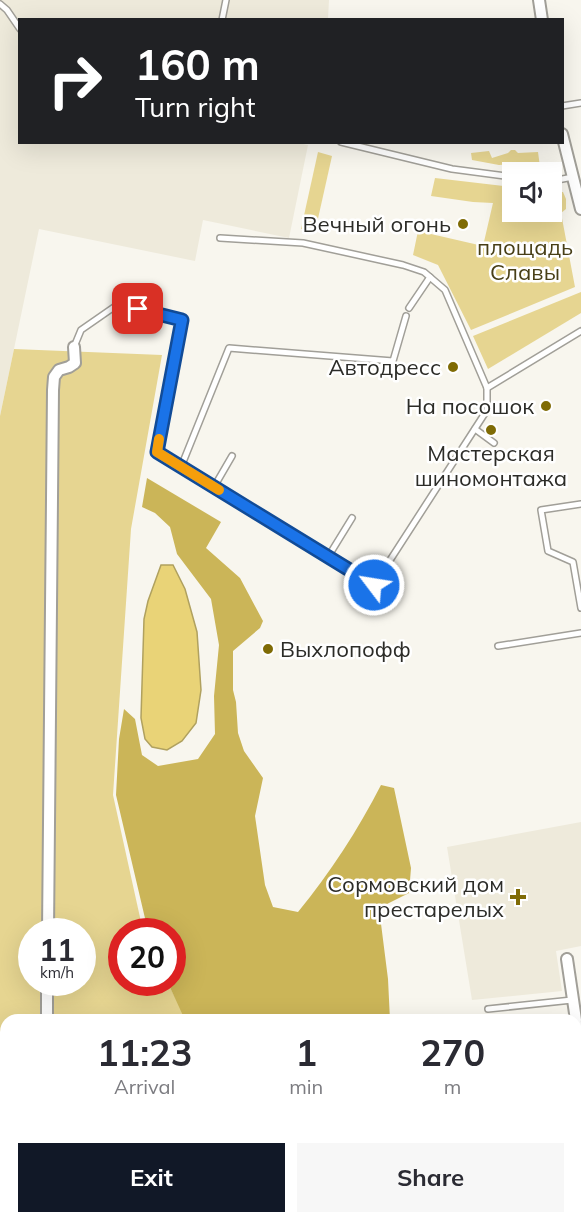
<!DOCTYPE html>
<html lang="en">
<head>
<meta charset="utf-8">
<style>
	:root { --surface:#fff; --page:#f7f7f7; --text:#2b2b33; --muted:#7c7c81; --accent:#111827 }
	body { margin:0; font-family:Mulish,sans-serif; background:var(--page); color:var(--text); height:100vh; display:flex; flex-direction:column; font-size:22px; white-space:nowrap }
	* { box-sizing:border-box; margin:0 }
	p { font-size:20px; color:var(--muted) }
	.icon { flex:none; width:33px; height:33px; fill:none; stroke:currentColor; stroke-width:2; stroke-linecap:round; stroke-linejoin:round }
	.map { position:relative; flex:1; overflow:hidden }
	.sheet { position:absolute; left:0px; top:1014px; width:582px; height:210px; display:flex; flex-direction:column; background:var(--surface); border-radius:18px 18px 0 0; box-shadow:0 6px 24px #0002 }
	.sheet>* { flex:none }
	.banner { position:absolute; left:18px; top:18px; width:546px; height:126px; border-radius:0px; box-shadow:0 6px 24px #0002; background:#202124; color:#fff; overflow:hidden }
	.fabs { position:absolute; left:502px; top:162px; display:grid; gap:12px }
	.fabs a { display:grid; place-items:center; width:60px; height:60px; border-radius:0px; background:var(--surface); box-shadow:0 6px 24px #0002; font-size:30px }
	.speed { position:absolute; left:18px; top:918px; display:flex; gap:12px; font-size:30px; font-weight:700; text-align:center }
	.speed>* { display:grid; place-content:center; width:78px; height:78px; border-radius:50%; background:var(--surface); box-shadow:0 6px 24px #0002; line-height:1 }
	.speed small { font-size:15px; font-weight:400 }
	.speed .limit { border:9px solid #d22; background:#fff; color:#111 }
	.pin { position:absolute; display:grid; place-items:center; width:51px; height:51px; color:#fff; margin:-26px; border-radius:12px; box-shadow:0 3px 9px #0006 }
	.me { position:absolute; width:66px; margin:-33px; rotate:301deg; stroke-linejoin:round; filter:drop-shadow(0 0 4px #0008) }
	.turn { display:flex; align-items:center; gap:21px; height:126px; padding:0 18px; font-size:27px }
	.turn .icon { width:78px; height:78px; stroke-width:2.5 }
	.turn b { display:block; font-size:42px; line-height:51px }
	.eta { display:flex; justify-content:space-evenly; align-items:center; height:102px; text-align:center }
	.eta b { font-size:36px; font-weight:700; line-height:42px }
	.primary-button { display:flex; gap:12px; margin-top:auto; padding:12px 18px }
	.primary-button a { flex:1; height:69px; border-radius:0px; background:var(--accent); color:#fff; font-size:24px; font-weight:700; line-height:69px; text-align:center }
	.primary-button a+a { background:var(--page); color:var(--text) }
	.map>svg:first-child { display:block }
	.built { fill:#eeeadb }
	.green { fill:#e6d591; fill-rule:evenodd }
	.forest { fill:#cbb558 }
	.water { fill:#e9d377; stroke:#b0a15f; stroke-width:1.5 }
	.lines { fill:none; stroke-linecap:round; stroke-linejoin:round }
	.lane-casing { stroke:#a19f98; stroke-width:8 }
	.street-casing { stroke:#a19f98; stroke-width:14 }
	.lane { stroke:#fff; stroke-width:5 }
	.street { stroke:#fff; stroke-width:10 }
	.route-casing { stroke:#114b97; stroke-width:15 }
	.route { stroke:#1a73e8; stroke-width:10 }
	.slow { stroke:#f59e0b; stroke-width:10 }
	.poi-dot { fill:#7f6b05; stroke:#fff; stroke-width:2 }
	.labels { text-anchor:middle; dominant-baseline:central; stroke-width:5; stroke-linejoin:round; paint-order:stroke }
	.poi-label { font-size:22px; fill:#2c2c28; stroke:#fff; text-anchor:end }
	.park-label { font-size:22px; fill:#483f17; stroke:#fff }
</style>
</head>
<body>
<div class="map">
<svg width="581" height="1224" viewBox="0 0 581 1224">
	<rect width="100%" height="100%" fill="#f8f6ee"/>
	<g class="built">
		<path d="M 0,0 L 329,0 L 328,19 L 20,20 L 20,142 L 294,142 L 308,145 L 289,238 L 203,220 L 195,261 L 39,229 L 0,416 Z"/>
		<path d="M 581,822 L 581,946 L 556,951 L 562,991 L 472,1000 L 447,847 Z"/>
	</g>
	<g class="green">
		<path d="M 511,150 L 515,150 L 518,153 L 538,152 L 540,167 L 524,168 L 512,164 L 499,165 L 472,160 L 471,153 L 489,151 L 492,158 L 508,153 Z"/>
		<path d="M 318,152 L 332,156 L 315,232 L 301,229 Z"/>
		<path d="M 435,178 L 513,187 L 513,212 L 552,212 L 552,191 L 563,192 L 566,199 L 566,209 L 561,213 L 575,287 L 471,330 L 438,265 L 413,255 L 418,231 L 483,246 L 493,203 L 473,202 L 431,196 Z"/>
		<path d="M 581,292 L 581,313 L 488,369 L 473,336 Z"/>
		<path d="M 14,349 L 162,355 L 131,529 L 113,795 L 143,931 L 122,932 L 122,982 L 168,983 L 186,1020 L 6,1020 L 6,1218 L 280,1218 L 283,1224 L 0,1224 L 0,416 ZM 32,932 L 82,932 L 82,982 L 32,982 Z"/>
	</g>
	<g class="forest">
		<path d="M 147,478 L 221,522 L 206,548 L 240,578 L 263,621 L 260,628 L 233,651 L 233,690 L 236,702 L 238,733 L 244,751 L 263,778 L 255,816 L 265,885 L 273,907 L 298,912 C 330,873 358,830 381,785 L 394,788 L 411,868 L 409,893 L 379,908 L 388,979 L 390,1020 L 185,1020 L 168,983 L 172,982 L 172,932 L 148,931 L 116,795 L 119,739 L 124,709 L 135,719 L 142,755 L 158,766 L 198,759 L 215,734 L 214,696 L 219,645 L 211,599 L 177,554 L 170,527 L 155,513 L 142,507 Z"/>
		<path d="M 283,1218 L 404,1218 L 405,1224 L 286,1224 Z"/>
	</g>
	<path class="water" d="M 161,565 L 173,565 L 185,589 L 197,632 L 201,690 L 196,723 L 182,741 L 167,750 L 152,747 L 145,739 L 141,718 L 144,619 L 148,601 Z"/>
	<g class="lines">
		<defs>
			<g id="lane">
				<path d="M 0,4 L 7,10 L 20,29"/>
				<path d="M 222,20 L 226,0"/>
				<path d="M 562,106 L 581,103"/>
				<path d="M 341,142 L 452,169 L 513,177"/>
				<path d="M 552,181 L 573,177"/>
				<path d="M 409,308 L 430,277"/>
				<path d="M 74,347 L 81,330 L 117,305 L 182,320 L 157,452 L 374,585 L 487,410 L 487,388 L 445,290 L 424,272 L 403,265 L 303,243 L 220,238"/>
				<path d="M 487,388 L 581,331"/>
				<path d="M 475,429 L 494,443"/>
				<path d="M 181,467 L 229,348 L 393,361 L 406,316"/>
				<path d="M 214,487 L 232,456"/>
				<path d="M 581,504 L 541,510 L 548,551 L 573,562 L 581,608"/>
				<path d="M 328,557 L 352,518"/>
				<path d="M 498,646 L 581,633"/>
				<path d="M 488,1009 L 572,1000"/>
			</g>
			<g id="street">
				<path d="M 539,0 L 542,20"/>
				<path d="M 562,134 L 581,209"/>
				<path d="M 48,932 L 53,390 L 54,377 L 59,370 L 69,367 L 75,363 L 74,347"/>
				<path d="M 567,959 L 576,1020"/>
				<path d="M 47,1020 L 47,982"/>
				<path d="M 576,1023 L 581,1075"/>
				<path d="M 38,1224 L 38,1218"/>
			</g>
		</defs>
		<use href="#lane" class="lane-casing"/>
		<use href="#street" class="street-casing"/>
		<use href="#lane" class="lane"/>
		<use href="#street" class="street"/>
	</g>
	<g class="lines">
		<defs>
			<path id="route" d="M 138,309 L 182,320 L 157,452 L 374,585"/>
		</defs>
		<use href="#route" class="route-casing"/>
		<use href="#route" class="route"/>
		<path class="slow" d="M 159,439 L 157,452 L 219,490"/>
	</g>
	<g class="poi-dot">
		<circle cx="463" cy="224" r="6"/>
		<circle cx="453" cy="367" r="6"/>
		<circle cx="546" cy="406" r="6"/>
		<circle cx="491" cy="430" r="6"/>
		<circle cx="268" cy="649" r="6"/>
		<path d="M515 888h6v6h6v6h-6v6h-6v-6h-6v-6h6z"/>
	</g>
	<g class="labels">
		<g class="poi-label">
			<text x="451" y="224">Вечный огонь</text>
			<text x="441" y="367">Автодресс</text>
			<text x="534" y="406">На посошок</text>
			<text x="491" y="453" text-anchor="middle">Мастерская<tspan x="491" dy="25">шиномонтажа</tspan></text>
			<text x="280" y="649" text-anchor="start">Выхлопофф</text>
			<text x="504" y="884">Сормовский дом<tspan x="504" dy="25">престарелых</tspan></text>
		</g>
		<g class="park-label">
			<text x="525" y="247">площадь<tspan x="525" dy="25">Славы</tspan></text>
		</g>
	</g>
</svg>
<div class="fabs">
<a><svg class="icon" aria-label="sound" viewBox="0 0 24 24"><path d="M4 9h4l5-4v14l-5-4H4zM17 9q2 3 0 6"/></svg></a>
</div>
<div class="speed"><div>11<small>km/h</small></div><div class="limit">20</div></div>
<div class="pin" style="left:138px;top:309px;background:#d93025"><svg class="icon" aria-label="arrive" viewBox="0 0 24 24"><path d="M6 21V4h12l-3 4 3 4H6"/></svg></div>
<svg class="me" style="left:374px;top:585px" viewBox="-20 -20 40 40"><circle r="17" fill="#1a73e8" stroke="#fff" stroke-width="3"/><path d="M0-11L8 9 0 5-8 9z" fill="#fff"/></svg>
<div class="banner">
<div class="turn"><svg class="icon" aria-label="right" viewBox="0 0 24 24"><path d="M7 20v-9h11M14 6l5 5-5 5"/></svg><div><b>160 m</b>Turn right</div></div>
</div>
<section class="sheet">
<div class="eta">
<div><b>11:23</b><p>Arrival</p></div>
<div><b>1</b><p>min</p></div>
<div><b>270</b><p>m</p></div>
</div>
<div class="primary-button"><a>Exit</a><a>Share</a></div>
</section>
</div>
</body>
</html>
